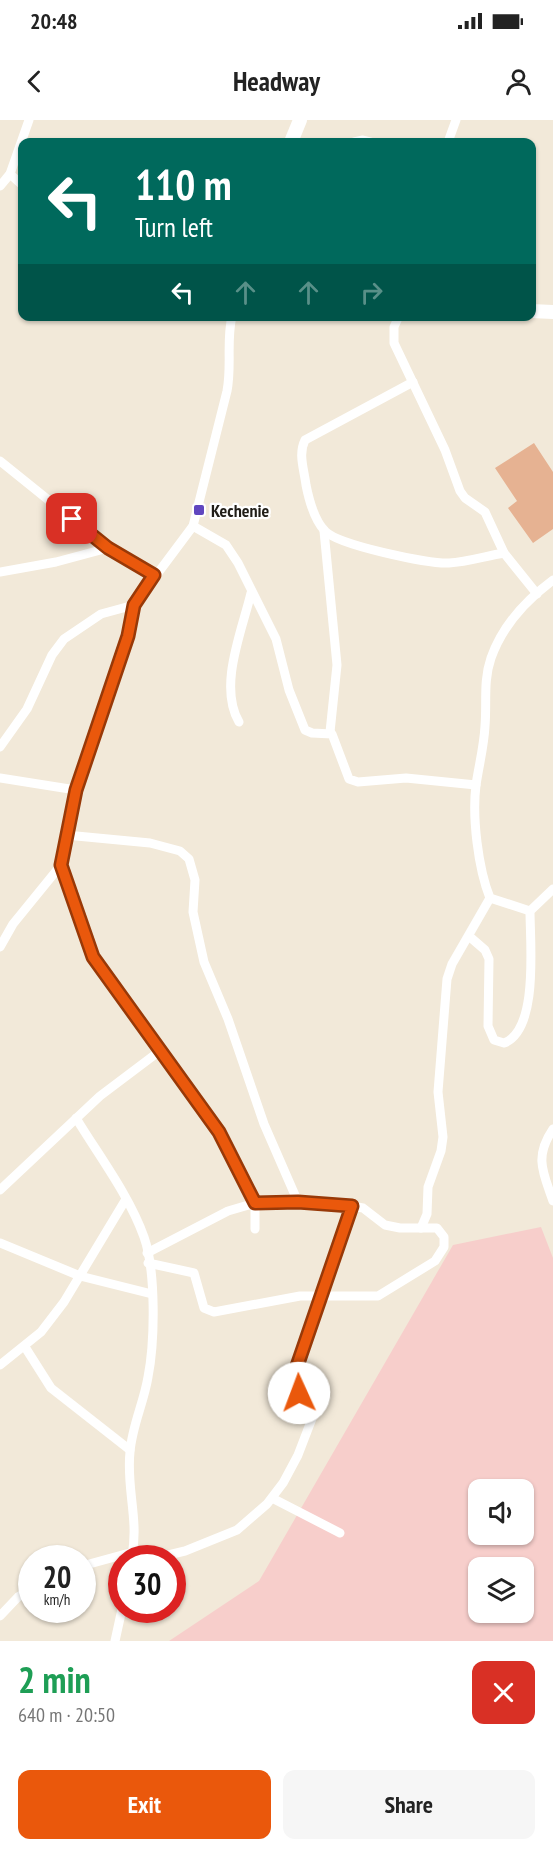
<!DOCTYPE html>
<html lang="en">
<head>
<meta charset="utf-8">
<style>
	:root { --surface:#fff; --page:#f6f6f6; --text:#222; --muted:#767676; --accent:#ea580c }
	body { margin:0; font-family:"PT Sans Narrow",sans-serif; background:var(--page); color:var(--text); height:100vh; display:flex; flex-direction:column; font-size:22px; white-space:nowrap }
	* { box-sizing:border-box; margin:0 }
	p { font-size:20px; color:var(--muted) }
	.icon { flex:none; width:33px; height:33px; fill:none; stroke:currentColor; stroke-width:2; stroke-linecap:round; stroke-linejoin:round }
	.map { position:relative; height:1521px; overflow:hidden }
	.sheet { display:flex; flex-direction:column; background:var(--surface); flex:1 }
	.sheet>* { flex:none }
	.banner { position:absolute; left:18px; top:18px; width:518px; height:183px; border-radius:12px; box-shadow:0 2px 4px #0004; background:#00695c; color:#fff; overflow:hidden }
	.controls { position:absolute; left:468px; top:1359px; display:grid; gap:12px }
	.controls a { display:grid; place-items:center; width:66px; height:66px; border-radius:12px; background:var(--surface); box-shadow:0 2px 4px #0004; font-size:30px }
	.speed { position:absolute; left:18px; top:1425px; display:flex; gap:12px; font-size:30px; font-weight:700; text-align:center }
	.speed>* { display:grid; place-content:center; width:78px; height:78px; border-radius:50%; background:var(--surface); box-shadow:0 2px 4px #0004; line-height:1 }
	.speed small { font-size:15px; font-weight:400 }
	.speed .limit { border:9px solid #d22; background:#fff; color:#111 }
	.pin { position:absolute; display:grid; place-items:center; width:51px; height:51px; color:#fff; margin:-26px; border-radius:12px; box-shadow:0 3px 9px #0006 }
	.me { position:absolute; width:66px; margin:-33px; rotate:358deg; stroke-linejoin:round; filter:drop-shadow(0 0 4px #0008) }
	.turn { display:flex; align-items:center; gap:21px; height:126px; padding:0 18px; font-size:27px }
	.turn .icon { width:78px; height:78px; stroke-width:2.5 }
	.turn b { display:block; font-size:42px; line-height:51px }
	.lanes { display:flex; align-items:center; height:57px; padding:0 18px; background:#0003; justify-content:center; gap:30px; direction:ltr }
	.lanes .off { opacity:.35 }
	.round { display:grid; place-items:center; flex:none; width:63px; height:63px; border-radius:12px; background:var(--page) }
	.summary { display:flex; align-items:center; justify-content:space-between; height:102px; padding:0 18px }
	h1 { font-size:36px; font-weight:800; line-height:45px; color:#1e9e55 }
	.cta { display:flex; gap:12px; margin-top:auto; padding:12px 18px }
	.cta a { flex:1; height:69px; border-radius:12px; background:var(--accent); color:#fff; font-size:24px; font-weight:800; line-height:69px; text-align:center }
	.cta a+a { background:var(--page); color:var(--text) }
	.status { display:flex; justify-content:space-between; align-items:center; height:42px; padding:0 30px; background:var(--surface); direction:ltr }
	.status svg { height:16px; fill:currentColor }
	header { display:flex; justify-content:space-between; align-items:center; height:78px; padding:0 18px; background:var(--surface); font-size:27px; font-weight:800 }
	.map>svg:first-child { display:block }
	.green { fill:#f7cecb; fill-rule:evenodd }
	.building { fill:#e6b292 }
	.lines { fill:none; stroke-linecap:round; stroke-linejoin:round }
	.minor { stroke:#fff; stroke-width:9 }
	.secondary { stroke:#fff; stroke-width:14 }
	.route-casing { stroke:#983908; stroke-width:15 }
	.route { stroke:#ea580c; stroke-width:10 }
	.poi-dot { fill:#6046bf; stroke:#fff; stroke-width:2 }
	.labels { text-anchor:middle; dominant-baseline:central; stroke-width:4.5; stroke-linejoin:round; paint-order:stroke }
	.poi-label { font-size:18px; font-weight:bold; fill:#211e18; stroke:#fff; text-anchor:start }
</style>
</head>
<body>
<div class="status"><b>20:48</b><svg viewBox="0 0 49 12"><path d="M0 12V9h3v3zM5 12V6h3v6zM10 12V3h3v9zM15 12V0h3v12zM26 1h20v11H26zM47 4h2v5h-2z"/></svg></div>
<header><svg class="icon" aria-label="back" viewBox="0 0 24 24"><path d="M15 5l-7 7 7 7"/></svg>Headway<svg class="icon" aria-label="person" viewBox="0 0 24 24"><circle cx="12" cy="8" r="4"/><path d="M4 21q1-7 8-7t8 7"/></svg></header>
<div class="map">
<svg width="553" height="1521" viewBox="0 0 553 1521">
	<rect width="100%" height="100%" fill="#f2e9d9"/>
	<path class="green" d="M 541,1107 L 553,1138 L 553,1521 L 169,1521 L 259,1461 L 453,1125 ZM 478,1370 L 524,1370 L 524,1414 L 478,1414 ZM 478,1448 L 524,1448 L 524,1492 L 478,1492 Z"/>
	<path class="building" d="M 534,323 L 553,352 L 553,409 L 533,423 L 508,388 L 517,381 L 495,348 Z"/>
	<g class="lines">
		<g class="minor">
			<path d="M 354,22 L 363,20 L 371,22"/>
			<path d="M 448,22 L 456,0"/>
			<path d="M 10,54 L 22,65"/>
			<path d="M 0,66 L 10,54 L 29,0"/>
			<path d="M 232,196 C 226,222 232,246 227,271 L 193,406 L 134,485 L 127,516 L 76,670 L 61,745 L 93,837 L 219,1012 L 255,1083 L 255,1109"/>
			<path d="M 399,196 L 394,207 L 394,223 L 445,330 L 460,371 L 465,378 L 485,392 L 504,433 L 537,474"/>
			<path d="M 413,262 L 305,320 C 298,334 304,349 306,365 C 309,380 314,400 325,411 C 338,425 428,444 449,443 C 467,442 486,436 504,433"/>
			<path d="M 0,341 L 108,428 L 154,455"/>
			<path d="M 193,406 L 226,425 L 238,443 L 276,519 L 289,570 L 305,610 L 312,613 L 332,614 L 349,659 L 358,662 L 406,658 L 476,665"/>
			<path d="M 324,411 L 337,545 L 330,612"/>
			<path d="M 0,452 L 56,442 L 108,428"/>
			<path d="M 239,602 C 218,566 242,511 251,473"/>
			<path d="M 0,627 L 27,589 L 52,535 L 64,519 L 101,494 L 134,485"/>
			<path d="M 0,658 L 76,670"/>
			<path d="M 66,715 L 150,723 L 180,731 L 189,739 L 195,760 L 193,792 L 204,842 L 228,899 L 264,1004 L 298,1082"/>
			<path d="M 530,791 L 490,778 C 478,748 472,697 476,665 C 479,645 484,626 485,606 C 487,583 483,561 491,538 C 502,507 526,480 553,460"/>
			<path d="M 470,817 L 485,830 L 489,839 L 488,906 L 494,920 L 504,923 C 539,910 530,823 530,791 L 553,769"/>
			<path d="M 0,827 L 13,804 L 61,745"/>
			<path d="M 76,998 C 99,1036 129,1075 144,1117 C 156,1151 155,1221 148,1257 C 144,1282 132,1306 130,1332 C 126,1367 139,1400 132,1435"/>
			<path d="M 553,1009 C 534,1037 543,1052 553,1081"/>
			<path d="M 0,1070 L 100,976 L 161,930"/>
			<path d="M 421,1108 L 427,1094 L 428,1067 L 441,1031 L 443,1017 L 438,972 L 447,859 L 452,844 L 490,778"/>
			<path d="M 0,1123 L 80,1156 L 152,1174"/>
			<path d="M 147,1133 L 228,1091 L 255,1083 L 298,1082 L 352,1086 L 363,1088 L 385,1105 L 400,1108 L 437,1108 L 444,1117 L 444,1127 L 435,1141 L 378,1176 L 300,1176 L 214,1192 L 204,1188 L 194,1153 L 148,1143"/>
			<path d="M 25,1227 L 51,1268 L 130,1330"/>
			<path d="M 0,1245 L 41,1212 L 64,1182 L 126,1079"/>
			<path d="M 272,1378 L 340,1413"/>
			<path d="M 82,1446 L 133,1432 L 164,1436 L 185,1431 L 237,1410 L 267,1384 L 283,1363 L 298,1335 L 313,1296 L 311,1286 L 299,1273 L 295,1261 L 296,1249 L 352,1086"/>
			<path d="M 0,1496 L 18,1477 L 32,1469"/>
			<path d="M 115,1521 L 122,1489"/>
		</g>
		<g class="secondary">
			<path d="M 291,22 L 300,0"/>
			<path d="M 531,191 L 553,192"/>
		</g>
	</g>
	<g class="lines">
		<defs>
			<path id="route" d="M 72,399 L 108,428 L 154,455 L 134,485 L 128,516 L 76,670 L 61,745 L 93,837 L 219,1012 L 255,1083 L 298,1082 L 352,1086 L 296,1249 L 295,1261 L 299,1273"/>
		</defs>
		<use href="#route" class="route-casing"/>
		<use href="#route" class="route"/>
	</g>
	<rect class="poi-dot" x="193" y="384" width="12" height="12" rx="3"/>
	<g class="labels">
		<g class="poi-label">
			<text x="211" y="390">Kechenie</text>
		</g>
	</g>
</svg>
<div class="controls">
<a><svg class="icon" aria-label="sound" viewBox="0 0 24 24"><path d="M4 9h4l5-4v14l-5-4H4zM17 9q2 3 0 6"/></svg></a>
<a><svg class="icon" aria-label="layers" viewBox="0 0 24 24"><path d="M12 4l9 5-9 5-9-5zM3 14l9 5 9-5"/></svg></a>
</div>
<div class="speed"><div>20<small>km/h</small></div><div class="limit">30</div></div>
<div class="pin" style="left:72px;top:399px;background:#d93025"><svg class="icon" aria-label="arrive" viewBox="0 0 24 24"><path d="M6 21V4h12l-3 4 3 4H6"/></svg></div>
<svg class="me" style="left:299px;top:1273px" viewBox="-20 -20 40 40"><circle r="19" fill="#fff"/><path d="M0-13L10 11 0 6-10 11z" fill="#ea580c"/></svg>
<div class="banner">
<div class="turn"><svg class="icon" aria-label="left" viewBox="0 0 24 24"><path d="M17 20v-9H6M10 6l-5 5 5 5"/></svg><div><b>110 m</b>Turn left</div></div>
<div class="lanes"><svg class="icon" aria-label="left" viewBox="0 0 24 24"><path d="M17 20v-9H6M10 6l-5 5 5 5"/></svg><svg class="icon off" aria-label="ahead" viewBox="0 0 24 24"><path d="M12 20V5M6 11l6-6 6 6"/></svg><svg class="icon off" aria-label="ahead" viewBox="0 0 24 24"><path d="M12 20V5M6 11l6-6 6 6"/></svg><svg class="icon off" aria-label="right" viewBox="0 0 24 24"><path d="M7 20v-9h11M14 6l5 5-5 5"/></svg></div>
</div>
</div>
<section class="sheet">
<div class="summary"><div><h1>2 min</h1><p>640 m · 20:50</p></div><a class="round" style="background:#d93025;color:#fff"><svg class="icon" aria-label="close" viewBox="0 0 24 24"><path d="M6 6l12 12M18 6L6 18"/></svg></a></div>
<div class="cta"><a>Exit</a><a>Share</a></div>
</section>
</body>
</html>
